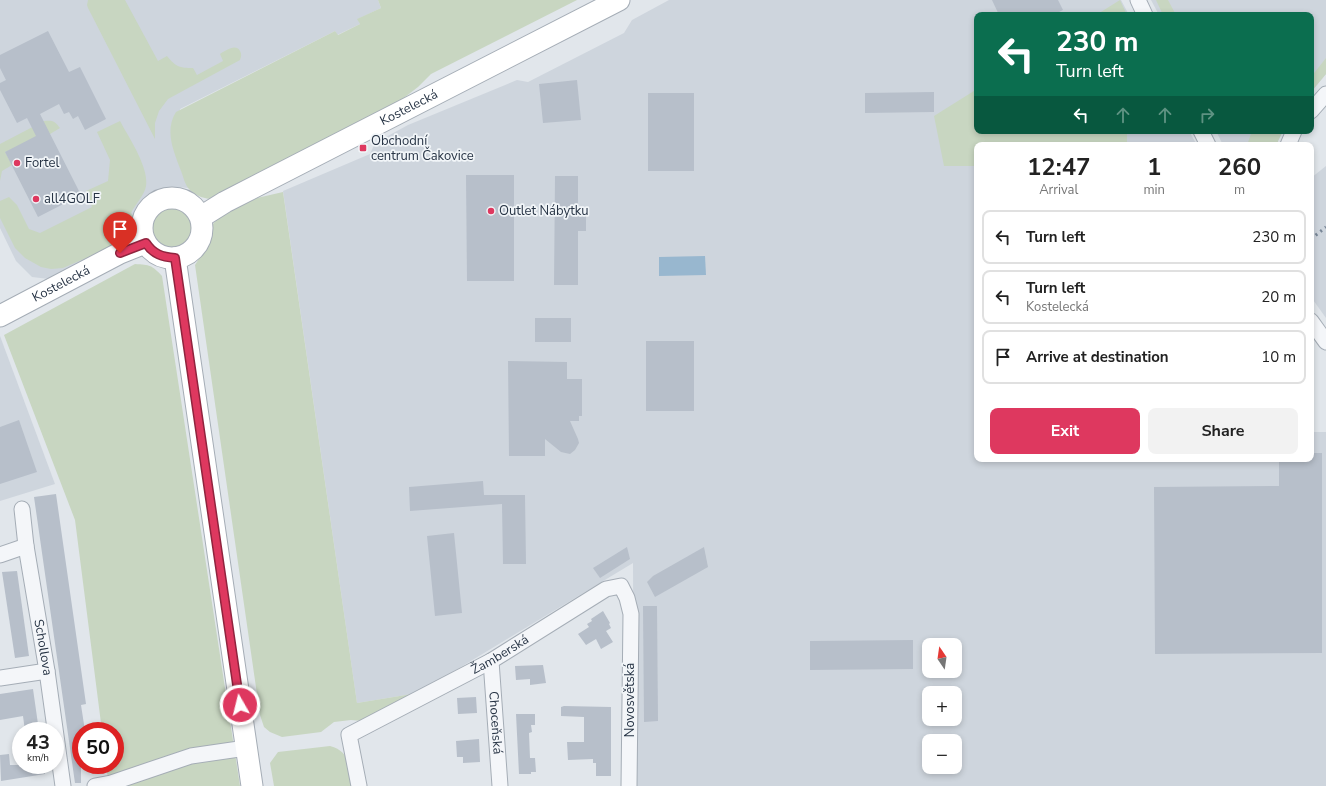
<!DOCTYPE html>
<html lang="en">
<head>
<meta charset="utf-8">
<style>
	:root { --surface:#fff; --page:#f2f2f2; --text:#222; --muted:#767676; --line:#e0e0e0; --accent:#de385f }
	body { margin:0; font-family:"Nunito Sans",sans-serif; background:var(--page); color:var(--text); height:100vh; display:flex; flex-direction:column; font-size:15px; white-space:nowrap }
	* { box-sizing:border-box; margin:0 }
	p { font-size:13px; color:var(--muted) }
	.icon { flex:none; width:22px; height:22px; fill:none; stroke:currentColor; stroke-width:2; stroke-linecap:round; stroke-linejoin:round }
	.map { position:relative; flex:1; overflow:hidden }
	.drawer { position:absolute; left:974px; top:142px; width:340px; height:320px; display:flex; flex-direction:column; background:var(--surface); border-radius:8px; box-shadow:0 2px 6px #0003 }
	.drawer>* { flex:none }
	.hud { position:absolute; left:974px; top:12px; width:340px; height:122px; border-radius:8px; box-shadow:0 2px 6px #0003; background:#0b6e4f; color:#fff; overflow:hidden }
	.needle { width:26px; rotate:347deg }
	.tools { position:absolute; left:922px; top:638px; display:grid; gap:8px }
	.tools a { display:grid; place-items:center; width:40px; height:40px; border-radius:8px; background:var(--surface); box-shadow:0 2px 6px #0003; font-size:20px }
	.speed { position:absolute; left:12px; top:722px; display:flex; gap:8px; font-size:20px; font-weight:700; text-align:center }
	.speed>* { display:grid; place-content:center; width:52px; height:52px; border-radius:50%; background:var(--surface); box-shadow:0 2px 6px #0003; line-height:1 }
	.speed small { font-size:10px; font-weight:400 }
	.speed .limit { border:6px solid #d22; background:#fff; color:#111 }
	.pin { position:absolute; display:grid; place-items:center; width:34px; height:34px; color:#fff; margin:-41px -17px; border-radius:50% 50% 50% 0; rotate:-45deg; box-shadow:0 0 4px #0007 }
	.pin .icon { rotate:45deg }
	.me { position:absolute; width:44px; margin:-22px; rotate:352deg; stroke-linejoin:round; filter:drop-shadow(0 0 3px #0008) }
	.turn { display:flex; align-items:center; gap:14px; height:84px; padding:0 16px; font-size:18px }
	.turn .icon { width:52px; height:52px; stroke-width:2.5 }
	.turn b { display:block; font-size:28px; line-height:34px }
	.lanes { display:flex; align-items:center; height:38px; padding:0 16px; background:#0003; justify-content:center; gap:20px; direction:ltr }
	.lanes .off { opacity:.35 }
	.eta { display:flex; justify-content:space-evenly; align-items:center; height:68px; text-align:center }
	.eta b { font-size:24px; font-weight:700; line-height:28px }
	.action { display:flex; gap:8px; margin-top:auto; padding:8px 16px }
	.action a { flex:1; height:46px; border-radius:8px; background:var(--accent); color:#fff; font-size:16px; font-weight:700; line-height:46px; text-align:center }
	.action a+a { background:var(--page); color:var(--text) }
	ul { padding:0; list-style:none }
	li { display:flex; align-items:center; gap:12px; height:54px; margin:0 8px 6px; padding:0 8px; border:2px solid var(--line); border-radius:8px }
	li div { flex:1 }
	li b { display:block; font-size:15px }
	li em { font-style:normal }
	.map>svg:first-child { display:block }
	.built { fill:#ced5dd; fill-rule:evenodd }
	.green { fill:#c8d6c1 }
	.water { fill:#98b7cf }
	.building { fill:#b7bfca }
	.lines { fill:none; stroke-linecap:round; stroke-linejoin:round }
	.street-casing { stroke:#a5adb6; stroke-width:17 }
	.secondary-casing { stroke:#a5adb6; stroke-width:23 }
	.street { stroke:#f4f6f9; stroke-width:15 }
	.secondary { stroke:#fff; stroke-width:21 }
	.rail { stroke:#788697; stroke-width:3; stroke-dasharray:2 4; stroke-linecap:butt }
	.route-casing { stroke:#90243e; stroke-width:10 }
	.route { stroke:#de385f; stroke-width:7 }
	.poi-dot { fill:#de385f; stroke:#f1f5f8; stroke-width:1.5 }
	.labels { text-anchor:middle; dominant-baseline:central; stroke-width:3.5; stroke-linejoin:round; paint-order:stroke }
	.street-label { font-size:13px; fill:#273445; stroke:#f1f5f8 }
	.poi-label { font-size:13px; fill:#273445; stroke:#f1f5f8; text-anchor:start }
</style>
</head>
<body>
<div class="map">
<svg width="1326" height="786" viewBox="0 0 1326 786">
	<rect width="100%" height="100%" fill="#e1e6eb"/>
	<g class="built">
		<path d="M 0,0 L 378,0 L 381,8 L 358,19 L 360,24 L 337,35 L 335,31 L 180,109 L 176,156 L 188,188 L 179,187 L 164,189 L 151,193 L 143,204 L 137,215 L 130,237 L 126,241 L 49,279 L 32,277 L 16,261 L 0,228 Z"/>
		<path d="M 669,0 L 1121,0 L 1129,15 L 977,15 L 977,131 L 1189,131 L 1197,145 L 977,145 L 977,459 L 1311,459 L 1311,432 L 1326,432 L 1326,786 L 634,786 L 633,563 L 418,693 L 357,703 L 283,191 L 370,154 L 375,143 L 408,125 L 517,80 L 528,82 L 624,33 L 632,20 ZM 929,645 L 955,645 L 955,671 L 929,671 ZM 929,693 L 955,693 L 955,719 L 929,719 ZM 929,741 L 955,741 L 955,767 L 929,767 Z"/>
		<path d="M 1151,0 L 1326,0 L 1326,74 L 1311,92 L 1311,15 L 1159,15 Z"/>
		<path d="M 1216,131 L 1283,131 L 1278,141 L 1278,145 L 1223,145 Z"/>
		<path d="M 1326,166 L 1326,318 L 1311,297 L 1311,178 Z"/>
		<path d="M 0,336 L 55,484 L 0,501 Z"/>
	</g>
	<g class="green">
		<path d="M 88,0 L 125,0 L 158,61 L 167,56 C 176,67 180,68 193,68 L 197,75 L 223,61 L 220,54 C 225,51 236,43 240,51 C 242,54 241,57 240,60 L 168,99 L 159,111 L 155,123 L 155,139 L 88,8 L 87,5 Z"/>
		<path d="M 378,0 L 577,0 L 431,74 L 418,87 L 392,107 L 210,199 C 202,198 194,195 188,188 C 185,184 183,176 181,171 C 174,152 164,131 176,112 L 335,31 L 338,35 L 360,24 L 357,19 L 381,8 Z"/>
		<path d="M 1120,0 L 1127,15 L 1096,15 Z"/>
		<path d="M 1156,0 L 1168,0 L 1176,15 L 1163,15 Z"/>
		<path d="M 1326,58 L 1326,74 L 1311,92 L 1311,77 Z"/>
		<path d="M 977,89 L 977,131 L 1127,131 L 1127,145 L 977,145 L 977,166 L 944,166 L 934,116 Z"/>
		<path d="M 44,121 C 52,120 55,121 60,128 L 50,134 L 5,152 L 12,165 L 2,171 L 0,181 L 0,144 Z"/>
		<path d="M 120,121 C 129,138 149,167 146,186 C 145,194 135,205 131,213 L 135,218 C 132,231 126,239 114,246 L 63,268 L 51,269 L 41,267 L 25,258 L 15,248 L 0,218 L 0,201 L 9,197 L 17,205 L 29,229 L 40,233 L 92,207 L 86,191 L 108,181 L 110,160 L 97,132 Z"/>
		<path d="M 1252,131 L 1283,131 L 1278,141 L 1278,145 L 1247,145 Z"/>
		<path d="M 283,192 L 357,703 L 418,693 L 363,721 L 351,720 L 334,722 L 321,732 L 282,737 L 270,732 L 264,727 L 260,715 L 195,265 L 210,241 L 213,224 L 223,212 L 225,214 L 257,198 Z"/>
		<circle cx="172" cy="229" r="21"/>
		<path d="M 135,264 C 150,265 152,265 162,276 L 240,786 L 109,786 L 106,765 L 115,765 L 115,731 L 102,731 L 75,520 L 4,335 Z"/>
		<path d="M 330,746 C 350,751 350,768 353,786 L 274,786 L 270,763 L 278,752 Z"/>
	</g>
	<path class="water" d="M 705,256 L 706,275 L 659,276 L 659,257 Z"/>
	<g class="building">
		<path d="M 992,0 L 1058,0 L 1063,10 L 1053,15 L 999,15 Z"/>
		<path d="M 48,31 L 69,72 L 80,67 L 106,119 L 85,130 L 78,116 L 73,119 L 69,112 L 64,114 L 59,104 L 40,114 L 81,195 L 38,217 L 5,152 L 36,136 L 27,118 L 17,123 L 0,90 L 0,83 L 6,80 L 0,68 L 0,55 Z"/>
		<path d="M 577,80 L 581,120 L 543,123 L 539,84 Z"/>
		<path d="M 934,92 L 934,112 L 865,113 L 865,93 Z"/>
		<rect x="648" y="93" width="46" height="78"/>
		<path d="M 466,175 L 514,175 L 514,281 L 467,281 Z"/>
		<path d="M 555,176 L 578,176 L 578,216 L 586,216 L 586,231 L 578,231 L 578,285 L 554,285 Z"/>
		<rect x="535" y="318" width="36" height="24"/>
		<rect x="646" y="341" width="48" height="70"/>
		<path d="M 508,361 L 567,362 L 567,379 L 582,379 L 582,416 L 579,416 L 579,421 L 570,421 L 578,439 L 579,443 L 575,450 L 570,454 L 561,452 L 545,439 L 545,456 L 509,456 Z"/>
		<path d="M 19,420 L 37,472 L 0,484 L 0,427 Z"/>
		<path d="M 1311,453 L 1322,453 L 1322,653 L 1155,654 L 1154,487 L 1279,486 L 1279,459 L 1311,459 Z"/>
		<path d="M 483,481 L 484,495 L 525,495 L 526,564 L 503,564 L 502,504 L 410,511 L 409,487 Z"/>
		<path d="M 56,494 L 86,704 L 81,705 L 85,731 L 81,731 L 81,783 L 75,783 L 34,497 Z"/>
		<path d="M 454,533 L 462,613 L 435,616 L 427,536 Z"/>
		<path d="M 627,547 L 630,559 L 600,578 L 593,568 Z"/>
		<path d="M 704,547 L 708,567 L 655,597 L 647,582 L 653,576 Z"/>
		<path d="M 17,571 L 29,656 L 15,658 L 2,572 Z"/>
		<path d="M 643,606 L 657,606 L 658,721 L 644,722 Z"/>
		<path d="M 603,611 L 610,623 L 609,624 L 611,628 L 606,631 L 613,642 L 601,649 L 596,639 L 586,645 L 578,634 L 589,627 L 587,624 L 592,621 L 591,619 Z"/>
		<path d="M 913,640 L 913,669 L 810,670 L 810,641 Z"/>
		<path d="M 543,665 L 546,683 L 530,685 L 530,679 L 516,680 L 515,666 Z"/>
		<path d="M 33,689 L 39,731 L 25,731 L 23,716 L 0,720 L 0,694 Z"/>
		<path d="M 476,697 L 477,713 L 458,714 L 457,698 Z"/>
		<path d="M 564,706 L 611,707 L 611,776 L 596,776 L 596,763 L 593,763 L 593,759 L 568,760 L 567,742 L 584,742 L 584,717 L 561,716 L 561,707 Z"/>
		<path d="M 516,714 L 535,714 L 535,725 L 531,725 L 532,732 L 529,733 L 530,758 L 535,758 L 536,772 L 531,772 L 531,774 L 519,774 Z"/>
		<path d="M 479,739 L 480,762 L 463,763 L 463,757 L 457,757 L 456,741 Z"/>
		<path d="M 9,754 L 10,765 L 44,765 L 45,774 L 1,781 L 0,755 Z"/>
	</g>
	<g class="lines">
		<defs>
			<g id="street">
				<path d="M 1138,0 L 1145,15"/>
				<path d="M 1311,111 L 1326,94"/>
				<path d="M 1201,131 L 1208,145"/>
				<path d="M 1288,145 L 1294,131"/>
				<path d="M 1311,321 L 1326,342"/>
				<path id="s1" d="M 22,509 L 26,546 L 47,671 L 63,786"/>
				<path d="M 0,555 L 26,546"/>
				<path id="s2" d="M 491,661 L 500,786"/>
				<path d="M 0,678 L 47,671"/>
				<path d="M 95,786 L 111,783 L 191,756 L 246,748"/>
				<path id="s3" d="M 359,786 L 349,735 L 491,661 L 606,589 L 621,586 L 627,598 L 631,614 L 629,786"/>
			</g>
			<g id="secondary">
				<circle cx="172" cy="228" r="30"/>
				<path id="s4" d="M 201,217 L 225,202 L 619,0"/>
				<path d="M 175,258 L 252,786"/>
				<path id="s5" d="M 0,316 L 120,253 L 145,243"/>
			</g>
		</defs>
		<use href="#street" class="street-casing"/>
		<use href="#secondary" class="secondary-casing"/>
		<use href="#street" class="street"/>
		<use href="#secondary" class="secondary"/>
		<path class="rail" d="M 1311,239 L 1326,227"/>
	</g>
	<g class="lines">
		<defs>
			<path id="route" d="M 120,253 L 146,243 C 153,254 162,257 175,258 L 240,705"/>
		</defs>
		<use href="#route" class="route-casing"/>
		<use href="#route" class="route"/>
	</g>
	<g class="poi-dot">
		<rect x="359" y="144" width="8" height="8" rx="2"/>
		<circle cx="17" cy="163" r="4"/>
		<circle cx="36" cy="199" r="4"/>
		<circle cx="491" cy="211" r="4"/>
	</g>
	<g class="labels">
		<g class="street-label">
			<text stroke="none"><textPath href="#s4" startOffset="235">Kostelecká</textPath></text>
			<text stroke="none"><textPath href="#s5" startOffset="69">Kostelecká</textPath></text>
			<text stroke="none"><textPath href="#s1" startOffset="140">Schollova</textPath></text>
			<text stroke="none"><textPath href="#s3" startOffset="223">Žamberská</textPath></text>
			<text transform="translate(630 700) rotate(-90)">Novosvětská</text>
			<text stroke="none"><textPath href="#s2" startOffset="62">Choceňská</textPath></text>
		</g>
		<g class="poi-label">
			<text x="371" y="141">Obchodní<tspan x="371" dy="15">centrum Čakovice</tspan></text>
			<text x="25" y="163">Fortel</text>
			<text x="44" y="199">all4GOLF</text>
			<text x="499" y="211">Outlet Nábytku</text>
		</g>
	</g>
</svg>
<div class="tools">
<a><svg class="needle" viewBox="-14 -14 28 28"><path d="M0-13l5 13h-10z" fill="#e53935"/><path d="M0 13l5-13h-10z" fill="#767676"/></svg></a>
<a>+</a>
<a>−</a>
</div>
<div class="speed"><div>43<small>km/h</small></div><div class="limit">50</div></div>
<div class="pin" style="left:120px;top:253px;background:#d93025"><svg class="icon" aria-label="arrive" viewBox="0 0 24 24"><path d="M6 21V4h12l-3 4 3 4H6"/></svg></div>
<svg class="me" style="left:240px;top:705px" viewBox="-20 -20 40 40"><circle r="17" fill="#de385f" stroke="#fff" stroke-width="3"/><path d="M0-11L8 9 0 5-8 9z" fill="#fff"/></svg>
<div class="hud">
<div class="turn"><svg class="icon" aria-label="left" viewBox="0 0 24 24"><path d="M17 20v-9H6M10 6l-5 5 5 5"/></svg><div><b>230 m</b>Turn left</div></div>
<div class="lanes"><svg class="icon" aria-label="left" viewBox="0 0 24 24"><path d="M17 20v-9H6M10 6l-5 5 5 5"/></svg><svg class="icon off" aria-label="ahead" viewBox="0 0 24 24"><path d="M12 20V5M6 11l6-6 6 6"/></svg><svg class="icon off" aria-label="ahead" viewBox="0 0 24 24"><path d="M12 20V5M6 11l6-6 6 6"/></svg><svg class="icon off" aria-label="right" viewBox="0 0 24 24"><path d="M7 20v-9h11M14 6l5 5-5 5"/></svg></div>
</div>
<section class="drawer">
<div class="eta">
<div><b>12:47</b><p>Arrival</p></div>
<div><b>1</b><p>min</p></div>
<div><b>260</b><p>m</p></div>
</div>
<ul>
<li><svg class="icon" aria-label="left" viewBox="0 0 24 24"><path d="M17 20v-9H6M10 6l-5 5 5 5"/></svg><div><b>Turn left</b></div><em>230 m</em></li>
<li><svg class="icon" aria-label="left" viewBox="0 0 24 24"><path d="M17 20v-9H6M10 6l-5 5 5 5"/></svg><div><b>Turn left</b><p>Kostelecká</p></div><em>20 m</em></li>
<li><svg class="icon" aria-label="arrive" viewBox="0 0 24 24"><path d="M6 21V4h12l-3 4 3 4H6"/></svg><div><b>Arrive at destination</b></div><em>10 m</em></li>
</ul>
<div class="action"><a>Exit</a><a>Share</a></div>
</section>
</div>
</body>
</html>
